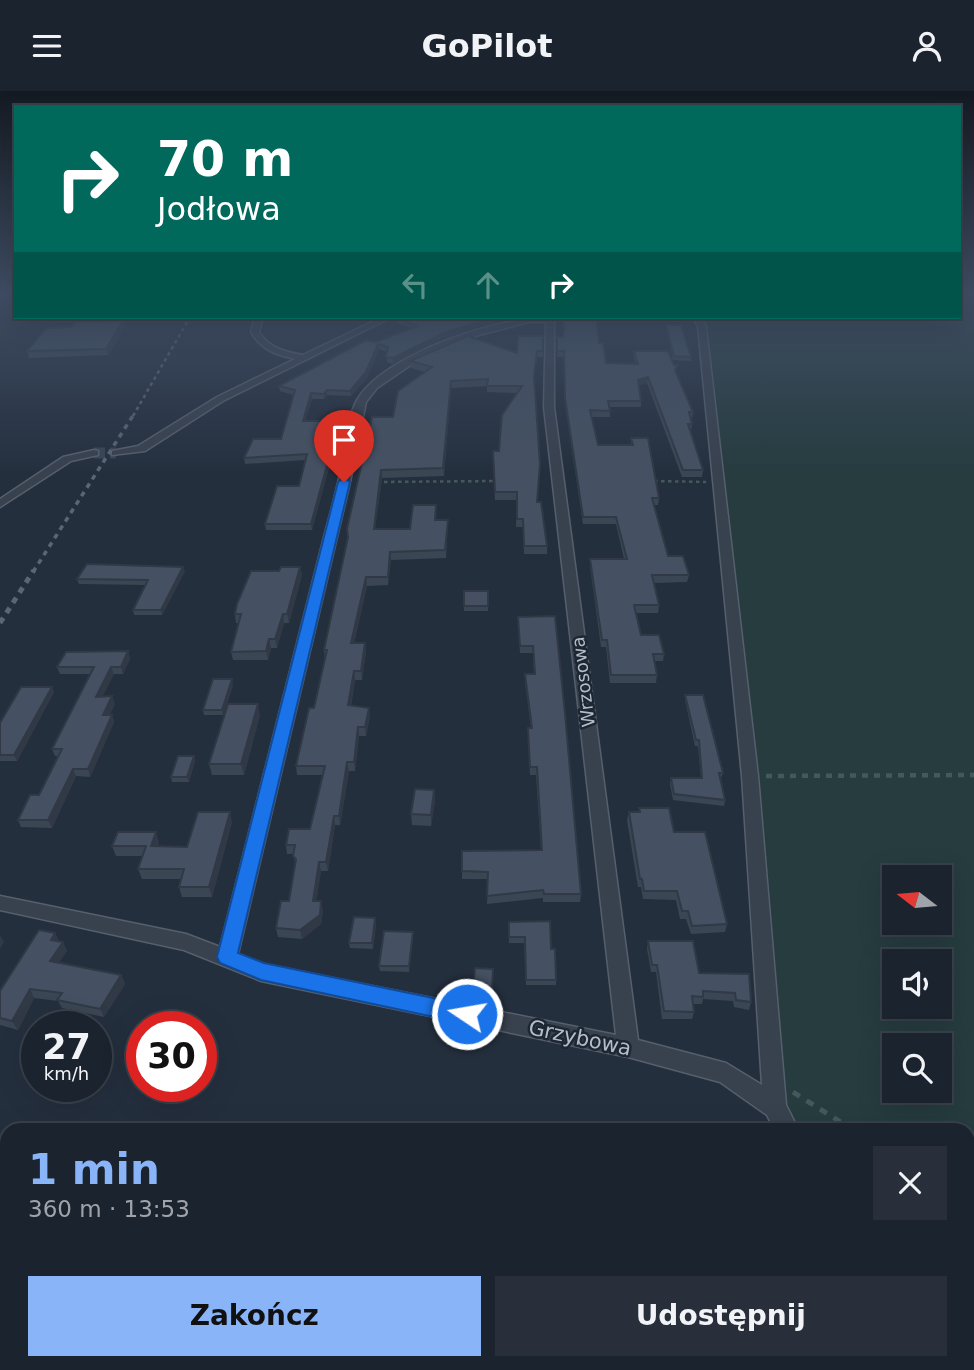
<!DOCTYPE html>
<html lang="pl">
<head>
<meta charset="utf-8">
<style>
	:root { --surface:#1b232e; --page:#282f3a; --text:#f1f3f6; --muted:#a0a4aa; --line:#39404a; --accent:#8ab4f8 }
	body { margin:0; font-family:"DejaVu Sans",sans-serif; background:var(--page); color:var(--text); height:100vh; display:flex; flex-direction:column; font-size:26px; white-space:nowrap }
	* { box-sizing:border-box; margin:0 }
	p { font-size:23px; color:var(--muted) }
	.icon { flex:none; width:38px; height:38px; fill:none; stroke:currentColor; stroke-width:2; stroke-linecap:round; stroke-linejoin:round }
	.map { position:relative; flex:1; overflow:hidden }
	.sheet { position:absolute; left:0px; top:1032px; width:975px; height:247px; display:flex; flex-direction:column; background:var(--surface); border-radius:21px 21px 0 0; box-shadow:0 7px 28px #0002,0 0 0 2px var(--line) }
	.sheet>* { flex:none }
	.hud { position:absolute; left:14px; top:14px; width:947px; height:214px; border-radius:0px; box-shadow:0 7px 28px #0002,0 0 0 2px var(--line); background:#00695c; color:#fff; overflow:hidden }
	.needle { width:46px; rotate:286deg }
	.buttons { position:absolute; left:882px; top:774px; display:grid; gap:14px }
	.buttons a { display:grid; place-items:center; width:70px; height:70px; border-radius:0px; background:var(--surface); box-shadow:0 7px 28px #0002,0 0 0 2px var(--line); font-size:35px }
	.speed { position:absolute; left:21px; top:920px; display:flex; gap:14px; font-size:35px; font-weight:700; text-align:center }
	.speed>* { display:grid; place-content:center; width:91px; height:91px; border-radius:50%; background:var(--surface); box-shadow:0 7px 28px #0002,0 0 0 2px var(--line); line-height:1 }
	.speed small { font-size:18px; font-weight:400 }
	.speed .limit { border:10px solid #d22; background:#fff; color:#111 }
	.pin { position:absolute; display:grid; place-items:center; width:60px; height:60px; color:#fff; margin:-72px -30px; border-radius:50% 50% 50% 0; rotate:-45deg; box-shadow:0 0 7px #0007 }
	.pin .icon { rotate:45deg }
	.me { position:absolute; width:77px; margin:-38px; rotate:282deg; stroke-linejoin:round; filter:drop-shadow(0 0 5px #0008) }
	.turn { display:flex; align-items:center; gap:24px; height:147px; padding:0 28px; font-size:32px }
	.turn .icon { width:91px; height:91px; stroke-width:2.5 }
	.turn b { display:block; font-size:49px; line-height:60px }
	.lanes { display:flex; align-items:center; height:66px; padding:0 28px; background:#0003; justify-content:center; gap:35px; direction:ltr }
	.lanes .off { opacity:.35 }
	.round { display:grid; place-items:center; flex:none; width:74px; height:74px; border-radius:0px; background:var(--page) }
	.head { display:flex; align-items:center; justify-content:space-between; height:119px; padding:0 28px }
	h1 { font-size:42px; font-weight:700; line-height:52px; color:var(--accent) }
	.button { display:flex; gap:14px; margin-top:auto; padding:14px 28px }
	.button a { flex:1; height:80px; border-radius:0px; background:var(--accent); color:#111; font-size:28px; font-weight:700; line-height:80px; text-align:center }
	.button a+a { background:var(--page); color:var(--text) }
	header { display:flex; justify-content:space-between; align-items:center; height:91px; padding:0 28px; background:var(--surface); font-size:32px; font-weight:700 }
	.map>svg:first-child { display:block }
	.green { fill:#263c3f; fill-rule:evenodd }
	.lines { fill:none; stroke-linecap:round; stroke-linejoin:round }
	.minor-tunnel { stroke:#3a4453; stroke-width:11; stroke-dasharray:11 5; stroke-linecap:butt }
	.minor-casing { stroke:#565f6c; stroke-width:3 }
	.path-far2 { stroke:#44595c; stroke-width:2.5; stroke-dasharray:3.5 3.5; stroke-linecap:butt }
	.path-far1 { stroke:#44595c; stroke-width:4.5; stroke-dasharray:6 6; stroke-linecap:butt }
	.path { stroke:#44595c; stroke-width:5; stroke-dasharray:8 8; stroke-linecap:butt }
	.minor { fill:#38414e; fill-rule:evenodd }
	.rail-far2 { stroke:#5a6575; stroke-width:2.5; stroke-dasharray:3.5 3.5; stroke-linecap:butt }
	.rail-far1 { stroke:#5a6575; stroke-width:3.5; stroke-dasharray:5 5; stroke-linecap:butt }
	.rail { stroke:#5a6575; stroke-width:5; stroke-dasharray:6 6; stroke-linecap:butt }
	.wall { fill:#3b4654 }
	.shaded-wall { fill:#303945 }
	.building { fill:#455162; stroke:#303945; stroke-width:2 }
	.route { fill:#1a73e8; stroke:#114b97; stroke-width:2 }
	.labels { text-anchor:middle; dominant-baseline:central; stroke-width:5; stroke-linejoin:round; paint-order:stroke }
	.street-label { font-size:18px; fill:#b4bcc9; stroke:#1d2633 }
	.near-street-label { font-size:21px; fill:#b4bcc9; stroke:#1d2633 }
</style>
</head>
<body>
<header><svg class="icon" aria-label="menu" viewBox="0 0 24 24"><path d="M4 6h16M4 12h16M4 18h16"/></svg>GoPilot<svg class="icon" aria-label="person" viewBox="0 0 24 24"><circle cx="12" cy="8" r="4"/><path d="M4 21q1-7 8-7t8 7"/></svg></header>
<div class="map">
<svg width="974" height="1279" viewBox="0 0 974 1279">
	<rect width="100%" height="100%" fill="#242f3e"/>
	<path class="green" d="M 959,203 L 974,203 L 974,1279 L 785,1279 L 785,1272 L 968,1272 L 968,1040 L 770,1039 L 702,226 L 959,226 ZM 894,786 L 940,786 L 940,831 L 894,831 ZM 894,870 L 940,870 L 940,915 L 894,915 ZM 894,954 L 940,954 L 940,999 L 894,999 Z"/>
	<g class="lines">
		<path class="minor-tunnel" d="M 94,362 L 116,362"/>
		<defs>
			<g id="minor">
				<path d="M 255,226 L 263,226 L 259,241 C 269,257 285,261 303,264 L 382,226 L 392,226 L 223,310 L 145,360 L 112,364 L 112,360 L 138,355 L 217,306 L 295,268 C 276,264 261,259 251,241 Z"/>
				<path d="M 554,226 L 554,316 L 638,949 L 726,972 L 762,994 L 742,685 L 698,236 L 694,226 L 702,226 L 706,236 L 758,685 L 786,1014 L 799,1040 L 775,1040 L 767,1024 L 720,991 L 628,966 L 261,890 L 184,859 L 0,819 L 0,805 L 186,843 L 220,856 C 254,721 289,586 323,450 C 329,427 336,403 341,378 C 345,358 346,331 356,311 C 381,263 503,224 554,226 ZM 529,231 L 546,231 L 544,316 L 616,944 L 263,873 L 238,863 L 350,391 L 366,311 L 377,297 L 421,267 L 479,244 Z"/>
				<path d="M 94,359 L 98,360 L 98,364 L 71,370 L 0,416 L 0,408 L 63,366 Z"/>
				<path d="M 0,1197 L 7,1200 L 7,1226 L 0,1223 Z"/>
				<path d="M 826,1272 L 854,1272 L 856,1279 L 828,1279 Z"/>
			</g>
		</defs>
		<use href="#minor" class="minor-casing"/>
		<g class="path-far2">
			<path d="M 654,390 L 706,391"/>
			<path d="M 377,391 L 496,390"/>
		</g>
		<path class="path-far1" d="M 766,685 L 974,684"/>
		<g class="path">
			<path d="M 793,1001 L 855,1040"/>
			<path d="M 968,1114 L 974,1119"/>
		</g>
		<use href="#minor" class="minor"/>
		<path class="rail-far2" d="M 133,325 L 190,226"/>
		<path class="rail-far1" d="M 33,481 L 134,323"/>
		<path class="rail" d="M 0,532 L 34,479"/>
	</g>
	<g class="wall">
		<path d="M 400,226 L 512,226 L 444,247 L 393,273 L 387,271 L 387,261 L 379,258 L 367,287 L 351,305 L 327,304 L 324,308 L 312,308 L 305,330 L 340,336 L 312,439 L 266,439 L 265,433 L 299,395 L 305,369 L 245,373 L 244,367 L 281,348 L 294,304 L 280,300 L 279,295 L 376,251 L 411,237 L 397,232 L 397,227 Z"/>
		<path d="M 563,226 L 596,226 L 599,252 L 606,272 L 636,273 L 634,266 L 634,260 L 674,274 L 693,321 L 692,327 L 691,327 L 692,333 L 691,340 L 690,340 L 703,379 L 702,386 L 682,386 L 647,292 L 639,294 L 641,310 L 641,316 L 610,316 L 610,326 L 591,326 L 598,354 L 631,354 L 631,347 L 659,407 L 658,414 L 654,414 L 668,465 L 689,484 L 687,491 L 654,492 L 659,514 L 658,522 L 636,522 L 641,544 L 664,563 L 663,570 L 654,570 L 657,584 L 656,592 L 610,592 L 606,556 L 601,556 L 590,475 L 590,468 L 624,468 L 616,433 L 583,433 L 565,313 L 564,266 L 557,266 L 557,246 L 563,246 L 564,240 Z"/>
		<path d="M 640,226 L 673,226 L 672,229 Z"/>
		<path d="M 123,230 L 125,236 L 108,264 L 29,267 L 27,260 L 72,236 Z"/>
		<path d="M 666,234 L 691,266 L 691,270 L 673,269 L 666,238 Z"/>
		<path d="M 543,245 L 543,266 L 536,266 L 534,288 L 537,411 L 547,455 L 547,463 L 524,463 L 523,436 L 516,436 L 517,409 L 495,409 L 493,360 L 499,360 L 517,302 L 487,301 L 487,295 L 451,297 L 444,385 L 382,387 L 375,438 L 410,438 L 436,422 L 436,429 L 448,429 L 446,467 L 391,469 L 388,494 L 367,495 L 354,552 L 366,560 L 362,589 L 355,589 L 351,615 L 370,625 L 366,645 L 359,645 L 355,680 L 349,680 L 340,734 L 335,734 L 328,780 L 321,780 L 316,810 L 323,819 L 321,833 L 302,848 L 278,846 L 276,837 L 289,810 L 295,774 L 294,763 L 287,763 L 286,754 L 310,738 L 323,684 L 297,684 L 296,675 L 314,617 L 325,568 L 324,559 L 348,448 L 347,438 L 393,326 L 425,281 L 411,277 L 410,270 L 517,262 Z"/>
		<path d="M 300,476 L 302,484 L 289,532 L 284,532 L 277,557 L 271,557 L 268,569 L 233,569 L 231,561 L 239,532 L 236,532 L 235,523 L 279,480 Z"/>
		<path d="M 185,480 L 162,524 L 134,524 L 133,519 L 145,494 L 79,493 L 77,488 Z"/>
		<rect x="464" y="500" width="24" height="20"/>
		<path d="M 555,525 L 581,803 L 580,811 L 543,811 L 543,807 L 487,813 L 488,788 L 462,788 L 462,760 L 541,759 L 536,684 L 530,684 L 528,645 L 528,637 L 531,637 L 525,591 L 525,583 L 534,583 L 533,562 L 520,562 L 518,526 Z"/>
		<path d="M 128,560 L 130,568 L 123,583 L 114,583 L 102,605 L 115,613 L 109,624 L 112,624 L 114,631 L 90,686 L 76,685 L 52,737 L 21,736 L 18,729 L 39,704 L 58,665 L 55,665 L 52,658 L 90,583 L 60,583 L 57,576 Z"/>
		<path d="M 233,594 L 223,624 L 204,624 L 203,619 Z"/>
		<path d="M 52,596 L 54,601 L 17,670 L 0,670 L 0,632 Z"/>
		<path d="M 685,604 L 723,682 L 721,687 L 725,709 L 724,715 L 673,709 L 670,693 L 671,687 L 701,687 L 698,655 L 695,655 L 685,609 Z"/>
		<path d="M 260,624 L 244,684 L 212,684 L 209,673 Z"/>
		<path d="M 194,665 L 195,670 L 189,691 L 172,691 L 171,686 Z"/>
		<path d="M 434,699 L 435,710 L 431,735 L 412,734 L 411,723 Z"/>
		<path d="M 639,717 L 674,741 L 727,833 L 725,841 L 691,843 L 686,828 L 680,828 L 676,809 L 643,808 L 641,796 L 638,796 L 627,729 L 629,721 L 639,721 Z"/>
		<path d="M 232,731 L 212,806 L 182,806 L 179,796 L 181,788 L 142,788 L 138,778 L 143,765 L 116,765 L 112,755 L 159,751 L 158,755 L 187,756 Z"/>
		<path d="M 509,831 L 551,858 L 556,889 L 556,894 L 526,894 L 524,852 L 509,852 Z"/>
		<path d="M 376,832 L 373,858 L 350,857 L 349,852 Z"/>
		<path d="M 413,846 L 409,881 L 380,880 L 379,875 Z"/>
		<path d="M 59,850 L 63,851 L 67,860 L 59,871 L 121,884 L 125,893 L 104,926 L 62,917 L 58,910 L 34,907 L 18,939 L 0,934 L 0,900 Z"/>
		<path d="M 648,850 L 699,882 L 751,911 L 749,919 L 734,916 L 733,910 L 703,908 L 702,913 L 693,913 L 694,921 L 692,928 L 662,928 L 656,881 L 651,881 L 647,858 Z"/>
		<path d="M 493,878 L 492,903 L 473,904 L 473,899 Z"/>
		<path d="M 0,1140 L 6,1178 L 0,1177 Z"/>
	</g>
	<g class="shaded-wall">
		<path d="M 496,226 L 512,226 L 444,247 L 393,273 L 393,267 L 444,242 Z"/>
		<path d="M 123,230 L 125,236 L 108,264 L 106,258 Z"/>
		<path d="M 378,253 L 379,258 L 367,287 L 351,305 L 350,300 Z"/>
		<path d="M 648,286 L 647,292 L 637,295 L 638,289 Z"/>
		<path d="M 451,290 L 451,297 L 444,385 L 443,377 Z"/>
		<path d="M 327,299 L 327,304 L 324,308 L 324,303 Z"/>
		<path d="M 311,302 L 312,308 L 303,336 L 303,330 Z"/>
		<path d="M 339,330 L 340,336 L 312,439 L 311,433 Z"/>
		<path d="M 381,379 L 382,387 L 374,446 L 374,438 Z"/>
		<path d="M 390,461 L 391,469 L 388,494 L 388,486 Z"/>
		<path d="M 183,476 L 185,480 L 162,524 L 161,519 Z"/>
		<path d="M 300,476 L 302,484 L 289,532 L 287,523 Z"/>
		<path d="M 366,486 L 367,495 L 352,560 L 351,552 Z"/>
		<path d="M 283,523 L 284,532 L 277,557 L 275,548 Z"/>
		<path d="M 269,548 L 271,557 L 268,569 L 266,560 Z"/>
		<path d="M 365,552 L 366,560 L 362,589 L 361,580 Z"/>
		<path d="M 128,560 L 130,568 L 123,583 L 121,576 Z"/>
		<path d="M 111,576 L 114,583 L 99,613 L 96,606 Z"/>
		<path d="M 354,580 L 355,589 L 349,623 L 348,614 Z"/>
		<path d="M 232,588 L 233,594 L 223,624 L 222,619 Z"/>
		<path d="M 52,596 L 54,601 L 17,670 L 14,664 Z"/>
		<path d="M 112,605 L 115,613 L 106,631 L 103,624 Z"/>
		<path d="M 258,613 L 260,624 L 244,684 L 241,673 Z"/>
		<path d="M 369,617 L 370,625 L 366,645 L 365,636 Z"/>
		<path d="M 112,624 L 114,631 L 90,686 L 88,678 Z"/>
		<path d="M 358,636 L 359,645 L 355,680 L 354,671 Z"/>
		<path d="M 194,665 L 195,670 L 189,691 L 187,686 Z"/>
		<path d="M 347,671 L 349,680 L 340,734 L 339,725 Z"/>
		<path d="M 73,678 L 76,685 L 52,737 L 48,729 Z"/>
		<path d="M 434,699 L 435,710 L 431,735 L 431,724 Z"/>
		<path d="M 230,721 L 232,731 L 212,806 L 209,796 Z"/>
		<path d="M 334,725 L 335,734 L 328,780 L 326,771 Z"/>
		<path d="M 156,741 L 159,751 L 154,765 L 151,755 Z"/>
		<path d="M 319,771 L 321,780 L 315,819 L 313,810 Z"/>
		<path d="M 321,810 L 323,819 L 321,833 L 302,848 L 300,839 Z"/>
		<path d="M 375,827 L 376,832 L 373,858 L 372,852 Z"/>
		<path d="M 413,841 L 413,846 L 409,881 L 409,875 Z"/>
		<path d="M 55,842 L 60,851 L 51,849 Z"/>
		<path d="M 0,844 L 4,851 L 0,858 Z"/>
		<path d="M 63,851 L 67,860 L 54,879 L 50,870 Z"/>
		<path d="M 121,884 L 125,893 L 104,926 L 100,918 Z"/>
		<path d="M 30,898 L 34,907 L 18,939 L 12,930 Z"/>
		<path d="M 7,1164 L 7,1177 L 6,1178 L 2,1174 Z"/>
	</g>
	<g class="building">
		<path d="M 400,226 L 496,226 L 444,242 L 393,267 L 386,266 L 388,256 L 378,253 L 366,281 L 350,300 L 327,299 L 324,303 L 311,302 L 303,330 L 339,330 L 311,433 L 265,433 L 277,395 L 299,395 L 307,363 L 244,367 L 253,348 L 281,348 L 295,299 L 279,295 L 366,249 L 376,251 L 417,235 L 397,227 Z"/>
		<path d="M 563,226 L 596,226 L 599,252 L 603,252 L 606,272 L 638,273 L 634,260 L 668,260 L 674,274 L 678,274 L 675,279 L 693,321 L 689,321 L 692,333 L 688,333 L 703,379 L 683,379 L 648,286 L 638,289 L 641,310 L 608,310 L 610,320 L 590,319 L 598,354 L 633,354 L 631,347 L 648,347 L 659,407 L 652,407 L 668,465 L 683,465 L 689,484 L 652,484 L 659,514 L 634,514 L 641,544 L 659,544 L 664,563 L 653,563 L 657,584 L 611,584 L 607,549 L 602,549 L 590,468 L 627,468 L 616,426 L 583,426 L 565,307 L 564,260 L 557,260 L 557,246 L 563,246 L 564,238 Z"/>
		<path d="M 123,230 L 106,258 L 27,260 L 46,237 L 72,236 L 75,231 Z"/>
		<path d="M 666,234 L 681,234 L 691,266 L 674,265 Z"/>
		<path d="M 468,245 L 517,262 L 518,245 L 543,245 L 543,260 L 537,260 L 534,285 L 540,373 L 537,411 L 541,411 L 547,455 L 524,455 L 523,428 L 517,428 L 517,401 L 495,401 L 493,360 L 499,360 L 502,324 L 522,295 L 487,295 L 488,288 L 451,290 L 443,377 L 381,379 L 374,438 L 410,438 L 413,414 L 436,414 L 435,429 L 448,429 L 445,459 L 390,461 L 388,486 L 366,486 L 351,552 L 365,552 L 361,580 L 354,580 L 348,614 L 369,617 L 365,636 L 358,636 L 354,671 L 347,671 L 339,725 L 334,725 L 326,771 L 319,771 L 313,810 L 321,810 L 320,824 L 300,839 L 276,837 L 281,810 L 289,810 L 296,768 L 293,765 L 295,754 L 286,754 L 289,738 L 310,738 L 325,675 L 296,675 L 309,617 L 314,617 L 327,559 L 324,559 L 348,446 L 347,438 L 372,326 L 393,326 L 398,300 L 432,276 L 410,270 Z"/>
		<path d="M 87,473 L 183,476 L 161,519 L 133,519 L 148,489 L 77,488 Z"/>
		<path d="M 281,476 L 300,476 L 287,523 L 283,523 L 275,548 L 269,548 L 266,560 L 231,561 L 241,523 L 235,523 L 237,513 L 251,480 L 279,480 Z"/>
		<rect x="464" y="500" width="24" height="15"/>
		<path d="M 555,525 L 565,623 L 581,803 L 544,803 L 543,799 L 487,805 L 488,781 L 462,780 L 462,760 L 542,759 L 537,676 L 530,676 L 528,637 L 532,637 L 525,583 L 535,583 L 533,555 L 520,555 L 518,526 Z"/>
		<path d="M 128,560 L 121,576 L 111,576 L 96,606 L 112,605 L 103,624 L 112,624 L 88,678 L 73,678 L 48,729 L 18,729 L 30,704 L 39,704 L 62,658 L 52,658 L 94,576 L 57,576 L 66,561 Z"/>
		<path d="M 213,588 L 232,588 L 222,619 L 203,619 Z"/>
		<path d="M 21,596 L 52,596 L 14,664 L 0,664 L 0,632 Z"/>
		<path d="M 685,604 L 703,604 L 723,682 L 719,682 L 725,709 L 674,703 L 671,687 L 702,687 L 699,649 L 696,649 Z"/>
		<path d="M 228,613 L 258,613 L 241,673 L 209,673 Z"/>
		<path d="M 178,665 L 194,665 L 187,686 L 171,686 Z"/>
		<path d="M 415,698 L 434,699 L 431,724 L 411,723 Z"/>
		<path d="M 639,717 L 669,717 L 674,741 L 705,741 L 727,833 L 692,835 L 688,820 L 682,820 L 677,800 L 644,800 L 642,788 L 640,788 L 629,721 L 640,721 Z"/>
		<path d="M 198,721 L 230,721 L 209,796 L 179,796 L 184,778 L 138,778 L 146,755 L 112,755 L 118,741 L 156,741 L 151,755 L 187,756 Z"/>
		<path d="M 354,826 L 375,827 L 372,852 L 349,852 Z"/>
		<path d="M 550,830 L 551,858 L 555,858 L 556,889 L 526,889 L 525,846 L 509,846 L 509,831 Z"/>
		<path d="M 39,839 L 55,842 L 51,849 L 63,851 L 50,870 L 121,884 L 100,918 L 57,909 L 62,902 L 30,898 L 12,930 L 0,927 L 0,900 Z"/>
		<path d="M 384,840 L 413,841 L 409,875 L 379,875 Z"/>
		<path d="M 648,850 L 693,850 L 699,882 L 749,883 L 751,911 L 736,909 L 735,902 L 703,900 L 703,906 L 692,905 L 694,921 L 664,920 L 657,874 L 652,874 Z"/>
		<path d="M 475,877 L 493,878 L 492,898 L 473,899 Z"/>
		<path d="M 7,1126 L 7,1164 L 2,1174 L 0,1173 L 0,1140 Z"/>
	</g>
	<linearGradient id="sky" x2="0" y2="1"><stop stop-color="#141a22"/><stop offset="0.53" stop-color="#3f4d63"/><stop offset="1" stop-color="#3f4d63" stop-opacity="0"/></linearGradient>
	<rect width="974" height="382" fill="url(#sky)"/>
	<path class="route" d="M 344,387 L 350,391 L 238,862 L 264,872 L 467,914 L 474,917 L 478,923 L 474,930 L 467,933 L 261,889 L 220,872 L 217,866 L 338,391 Z"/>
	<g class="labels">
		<g class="street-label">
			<text transform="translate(583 591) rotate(-97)">Wrzosowa</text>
		</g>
		<g class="near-street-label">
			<text transform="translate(580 947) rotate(12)">Grzybowa</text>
		</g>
	</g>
</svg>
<div class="buttons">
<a><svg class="needle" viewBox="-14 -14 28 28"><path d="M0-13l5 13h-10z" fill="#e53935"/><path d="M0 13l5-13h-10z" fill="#a0a4aa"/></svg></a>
<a><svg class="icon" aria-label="sound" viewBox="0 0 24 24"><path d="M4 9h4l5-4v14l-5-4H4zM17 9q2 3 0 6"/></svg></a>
<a><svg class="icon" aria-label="search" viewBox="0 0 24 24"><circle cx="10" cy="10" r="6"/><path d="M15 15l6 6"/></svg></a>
</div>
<div class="speed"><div>27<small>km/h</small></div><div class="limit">30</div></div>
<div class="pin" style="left:344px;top:391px;background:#d93025"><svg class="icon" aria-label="arrive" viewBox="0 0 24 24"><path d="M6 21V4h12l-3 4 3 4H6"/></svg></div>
<svg class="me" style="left:467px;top:923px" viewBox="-20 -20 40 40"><circle r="17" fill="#1a73e8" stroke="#fff" stroke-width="3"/><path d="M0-11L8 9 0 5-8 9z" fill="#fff"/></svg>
<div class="hud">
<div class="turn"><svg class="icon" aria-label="right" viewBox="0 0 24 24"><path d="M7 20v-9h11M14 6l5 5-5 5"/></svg><div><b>70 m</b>Jodłowa</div></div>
<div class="lanes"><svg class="icon off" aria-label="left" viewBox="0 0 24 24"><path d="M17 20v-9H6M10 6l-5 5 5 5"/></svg><svg class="icon off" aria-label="ahead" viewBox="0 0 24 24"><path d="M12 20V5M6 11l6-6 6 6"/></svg><svg class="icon" aria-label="right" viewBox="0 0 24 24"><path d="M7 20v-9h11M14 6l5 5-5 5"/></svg></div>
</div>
<section class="sheet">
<div class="head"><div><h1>1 min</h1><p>360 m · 13:53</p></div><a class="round"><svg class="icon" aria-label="close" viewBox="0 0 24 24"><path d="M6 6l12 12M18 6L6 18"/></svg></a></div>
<div class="button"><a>Zakończ</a><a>Udostępnij</a></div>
</section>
</div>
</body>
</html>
